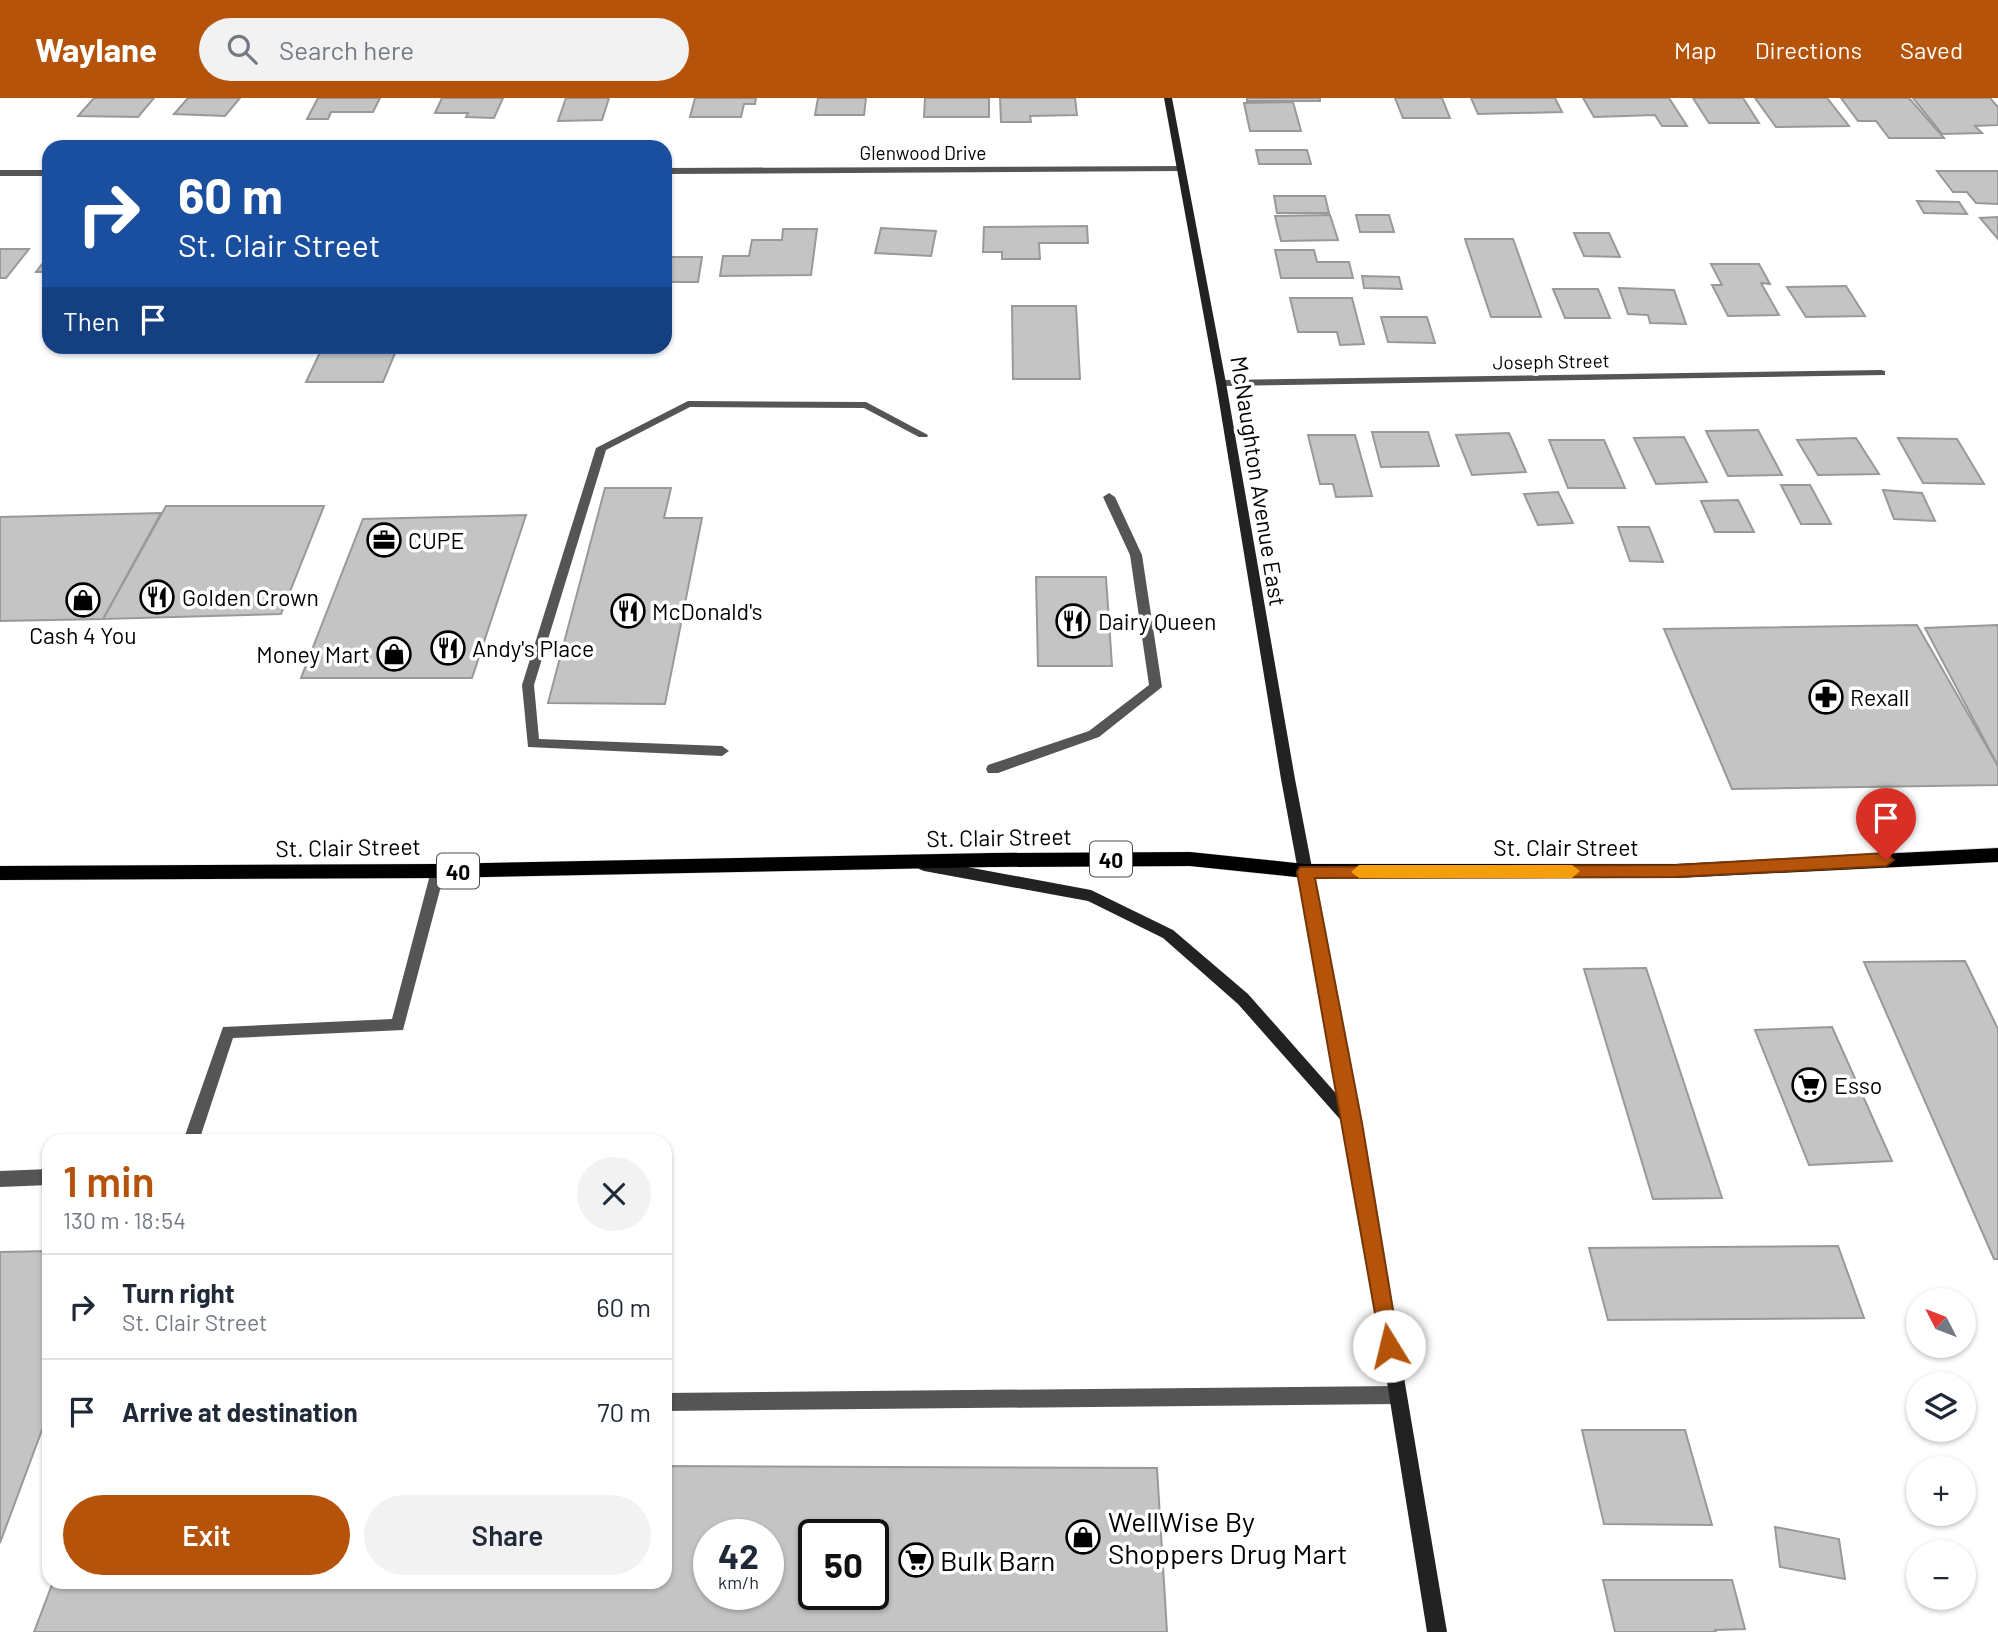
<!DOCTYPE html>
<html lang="en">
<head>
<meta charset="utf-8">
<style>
	:root { --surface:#fff; --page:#f2f2f3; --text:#1f2937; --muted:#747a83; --line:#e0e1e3; --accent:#b45309 }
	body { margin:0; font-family:Barlow,sans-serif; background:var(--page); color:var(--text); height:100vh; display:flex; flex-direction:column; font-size:26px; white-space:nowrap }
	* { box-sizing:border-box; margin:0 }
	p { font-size:23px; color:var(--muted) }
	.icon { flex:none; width:38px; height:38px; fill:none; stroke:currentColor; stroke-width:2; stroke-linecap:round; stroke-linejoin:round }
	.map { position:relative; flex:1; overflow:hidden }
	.side { position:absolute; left:42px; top:1036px; width:630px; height:455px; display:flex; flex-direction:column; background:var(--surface); border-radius:21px; box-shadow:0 2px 5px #0004 }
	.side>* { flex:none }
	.banner { position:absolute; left:42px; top:42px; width:630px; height:214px; border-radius:21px; box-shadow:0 2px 5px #0004; background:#1a4fa0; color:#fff; overflow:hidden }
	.needle { width:46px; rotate:312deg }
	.controls { position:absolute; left:1906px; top:1190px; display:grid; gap:14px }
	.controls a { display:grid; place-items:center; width:70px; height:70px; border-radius:50%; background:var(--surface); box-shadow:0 2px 5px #0004; font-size:35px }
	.speed { position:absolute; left:693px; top:1421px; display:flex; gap:14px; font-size:35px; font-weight:700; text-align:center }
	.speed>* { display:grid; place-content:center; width:91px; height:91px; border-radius:50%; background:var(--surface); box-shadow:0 2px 5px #0004; line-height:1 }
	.speed small { font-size:18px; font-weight:400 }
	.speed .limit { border:4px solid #111; border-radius:10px; background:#fff; color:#111 }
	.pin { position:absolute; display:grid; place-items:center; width:60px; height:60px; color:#fff; margin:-72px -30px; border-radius:50% 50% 50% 0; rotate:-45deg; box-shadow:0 0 7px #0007 }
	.pin .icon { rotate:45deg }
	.me { position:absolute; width:77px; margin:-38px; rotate:351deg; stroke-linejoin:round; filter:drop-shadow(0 0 5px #0008) }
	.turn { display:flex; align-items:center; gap:24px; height:147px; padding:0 21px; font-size:32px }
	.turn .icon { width:91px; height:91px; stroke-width:2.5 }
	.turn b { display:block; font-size:49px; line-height:60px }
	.then { display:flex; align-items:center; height:66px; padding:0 21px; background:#0003; gap:14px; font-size:26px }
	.round { display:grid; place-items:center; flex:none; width:74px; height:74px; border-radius:37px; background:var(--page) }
	.headline { display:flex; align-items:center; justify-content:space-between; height:119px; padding:0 21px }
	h1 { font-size:42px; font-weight:600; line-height:52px; color:var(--accent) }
	.button { display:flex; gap:14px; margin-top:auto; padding:14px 21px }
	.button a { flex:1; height:80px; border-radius:42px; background:var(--accent); color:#fff; font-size:28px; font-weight:600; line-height:80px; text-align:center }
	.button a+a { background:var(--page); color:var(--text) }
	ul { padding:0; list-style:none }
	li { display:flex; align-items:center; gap:21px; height:105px; padding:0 21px; border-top:2px solid var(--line) }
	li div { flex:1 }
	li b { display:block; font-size:26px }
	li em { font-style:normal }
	header { display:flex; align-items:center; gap:42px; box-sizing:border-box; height:98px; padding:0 35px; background:var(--accent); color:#fff }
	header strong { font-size:33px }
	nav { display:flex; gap:38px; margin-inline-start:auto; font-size:24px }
	.search { width:490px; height:63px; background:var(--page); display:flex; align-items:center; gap:18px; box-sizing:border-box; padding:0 24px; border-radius:38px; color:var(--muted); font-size:26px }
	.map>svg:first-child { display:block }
	.building { fill:#c4c4c4; stroke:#999; stroke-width:2; fill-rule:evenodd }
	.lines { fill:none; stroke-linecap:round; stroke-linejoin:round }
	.primary-casing { stroke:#dbdbdb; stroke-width:1 }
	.service { fill:#555; fill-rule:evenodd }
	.minor { fill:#555; fill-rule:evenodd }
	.secondary { fill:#222; fill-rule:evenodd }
	.primary { fill:#000; fill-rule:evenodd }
	.route { fill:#b45309; stroke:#753606; stroke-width:2 }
	.slow { fill:#f59e0b }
	.labels { text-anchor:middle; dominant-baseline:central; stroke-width:7; stroke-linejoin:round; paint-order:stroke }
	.far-street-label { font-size:19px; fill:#000; stroke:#fff }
	.shield { fill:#fff; stroke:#4c4c4c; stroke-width:2 }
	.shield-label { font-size:21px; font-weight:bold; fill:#000 }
	.street-label { font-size:23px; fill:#000; stroke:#fff }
	.poi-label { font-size:23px; fill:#000; stroke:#fff; text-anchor:start }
	.near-poi-label { font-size:28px; fill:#000; stroke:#fff; text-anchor:start }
</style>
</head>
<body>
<header>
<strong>Waylane</strong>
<div class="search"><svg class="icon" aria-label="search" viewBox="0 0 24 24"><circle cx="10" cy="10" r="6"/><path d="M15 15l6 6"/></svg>Search here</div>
<nav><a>Map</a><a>Directions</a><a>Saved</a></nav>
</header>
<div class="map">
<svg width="1998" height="1534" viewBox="0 0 1998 1534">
	<rect width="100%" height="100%" fill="#fff"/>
	<g class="building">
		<path d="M 94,0 L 154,0 L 138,19 L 78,18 Z"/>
		<path d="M 188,0 L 240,0 L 225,18 L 174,16 Z"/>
		<path d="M 318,0 L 380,0 L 373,14 L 331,14 L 328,21 L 307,21 Z"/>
		<path d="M 442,0 L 503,0 L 494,20 L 466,19 L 468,15 L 435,15 Z"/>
		<path d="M 566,0 L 609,0 L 602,22 L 558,23 Z"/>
		<path d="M 695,0 L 756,0 L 755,6 L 744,6 L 741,19 L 690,19 Z"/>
		<path d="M 818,0 L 866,0 L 864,17 L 815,17 Z"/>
		<path d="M 925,0 L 989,0 L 989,19 L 924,19 Z"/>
		<path d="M 1000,0 L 1075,0 L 1077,17 L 1030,18 L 1031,24 L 1001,24 Z"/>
		<rect x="1247" y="0" width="73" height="3"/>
		<path d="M 1395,0 L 1442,0 L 1450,20 L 1403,20 Z"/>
		<path d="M 1471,0 L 1555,0 L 1562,14 L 1478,16 Z"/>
		<path d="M 1583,0 L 1669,0 L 1687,28 L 1662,28 L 1655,17 L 1594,19 Z"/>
		<path d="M 1693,0 L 1743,0 L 1759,25 L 1709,25 Z"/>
		<path d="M 1755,0 L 1827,0 L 1849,28 L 1776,29 Z"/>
		<path d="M 1841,0 L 1909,0 L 1944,40 L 1889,40 L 1876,23 L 1858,23 Z"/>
		<path d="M 1913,0 L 1990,0 L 1998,9 L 1998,27 L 1975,28 L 1982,35 L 1942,36 Z"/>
		<path d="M 1293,4 L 1301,33 L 1250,33 L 1244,5 Z"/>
		<path d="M 1256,52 L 1307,52 L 1311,66 L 1259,66 Z"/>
		<path d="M 1937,73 L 1998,73 L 1998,106 L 1976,105 L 1967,94 L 1953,94 Z"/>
		<path d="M 1274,98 L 1325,98 L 1329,115 L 1277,115 Z"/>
		<path d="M 1917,103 L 1959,104 L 1967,116 L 1924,115 Z"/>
		<path d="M 1330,117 L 1338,142 L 1281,143 L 1275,118 Z"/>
		<path d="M 1356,117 L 1389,117 L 1394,134 L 1360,134 Z"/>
		<path d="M 1998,119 L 1998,141 L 1980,120 Z"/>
		<path d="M 1087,128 L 1088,145 L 1039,145 L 1040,161 L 1002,161 L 1002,154 L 983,154 L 984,129 Z"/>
		<path d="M 881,130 L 936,133 L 931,158 L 875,155 Z"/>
		<path d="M 783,131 L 817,131 L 811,177 L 720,178 L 723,158 L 749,158 L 752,142 L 782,142 Z"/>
		<path d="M 1574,135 L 1609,135 L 1620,159 L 1584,158 Z"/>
		<path d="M 1465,141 L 1513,141 L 1541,219 L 1491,219 Z"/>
		<path d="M 0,151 L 29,151 L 6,180 L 0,180 Z"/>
		<path d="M 1275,152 L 1314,152 L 1317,164 L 1349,164 L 1353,180 L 1281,180 Z"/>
		<path d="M 49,157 L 49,174 L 36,174 Z"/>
		<path d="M 665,159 L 702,159 L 698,184 L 665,184 Z"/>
		<path d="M 1711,166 L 1759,166 L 1770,186 L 1761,185 L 1779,217 L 1728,218 L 1712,187 L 1722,187 Z"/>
		<path d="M 1362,178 L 1399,179 L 1402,191 L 1364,190 Z"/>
		<path d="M 1846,188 L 1865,218 L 1806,219 L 1787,189 Z"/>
		<path d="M 1619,190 L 1674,192 L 1686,226 L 1650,225 L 1648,217 L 1628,216 Z"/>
		<path d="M 1553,191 L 1598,191 L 1610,220 L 1565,220 Z"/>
		<path d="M 1290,200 L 1352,200 L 1364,246 L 1340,247 L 1337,234 L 1298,234 Z"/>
		<path d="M 1012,208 L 1076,208 L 1080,281 L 1013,281 Z"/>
		<path d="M 1381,219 L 1427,219 L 1435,245 L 1388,244 Z"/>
		<path d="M 323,248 L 398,248 L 383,284 L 306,284 Z"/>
		<path d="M 1758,332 L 1782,377 L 1728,378 L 1706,333 Z"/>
		<path d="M 1372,334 L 1428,334 L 1439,368 L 1381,369 Z"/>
		<path d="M 1509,335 L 1526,374 L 1472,377 L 1456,337 Z"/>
		<path d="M 1308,337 L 1355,337 L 1372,398 L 1336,399 L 1333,386 L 1320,386 Z"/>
		<path d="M 1684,339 L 1707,384 L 1656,386 L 1634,340 Z"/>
		<path d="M 1856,340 L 1879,376 L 1818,377 L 1797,342 Z"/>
		<path d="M 1898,340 L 1957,341 L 1984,386 L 1923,385 Z"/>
		<path d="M 1549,342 L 1604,342 L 1625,390 L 1568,390 Z"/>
		<path d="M 1781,387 L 1810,387 L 1831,426 L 1801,426 Z"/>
		<path d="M 605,390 L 671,390 L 664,420 L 702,420 L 665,606 L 548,605 Z"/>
		<path d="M 1883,392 L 1922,395 L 1935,423 L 1894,421 Z"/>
		<path d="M 1558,394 L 1573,425 L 1538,427 L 1524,396 Z"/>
		<path d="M 1738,402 L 1754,434 L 1715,434 L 1701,403 Z"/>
		<path d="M 166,408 L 324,408 L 281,516 L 103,521 Z"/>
		<path d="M 161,415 L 103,521 L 0,523 L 0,419 Z"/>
		<path d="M 526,417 L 472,580 L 301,580 L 363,421 Z"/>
		<path d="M 1618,429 L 1649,429 L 1663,464 L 1630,463 Z"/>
		<path d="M 1036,479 L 1106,479 L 1112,568 L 1038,568 Z"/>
		<path d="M 1917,527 L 1998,668 L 1998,687 L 1732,691 L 1664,531 Z"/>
		<path d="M 1998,527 L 1998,668 L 1925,530 Z"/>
		<path d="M 1965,863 L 1998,931 L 1998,1161 L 1994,1161 L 1864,864 Z"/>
		<path d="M 1646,870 L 1722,1100 L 1653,1101 L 1584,871 Z"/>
		<path d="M 1832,929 L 1892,1063 L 1809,1067 L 1755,932 Z"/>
		<path d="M 1838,1148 L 1864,1220 L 1608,1222 L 1589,1150 Z"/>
		<path d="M 49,1153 L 49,1313 L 0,1445 L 0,1154 Z"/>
		<path d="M 1582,1332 L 1685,1332 L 1712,1427 L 1604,1426 Z"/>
		<path d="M 665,1368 L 1157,1370 L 1167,1534 L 34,1534 L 53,1484 L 665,1484 ZM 709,1437 L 768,1437 L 768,1496 L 709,1496 ZM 814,1437 L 873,1437 L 873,1496 L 814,1496 Z"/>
		<path d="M 1775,1429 L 1839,1441 L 1845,1481 L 1780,1469 Z"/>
		<path d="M 1603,1482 L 1732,1482 L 1745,1531 L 1715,1532 L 1716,1534 L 1615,1534 Z"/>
	</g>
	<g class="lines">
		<defs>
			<path id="primary" d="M 1998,750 L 1998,764 L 1676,780 L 1305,780 L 1190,768 L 992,769 L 438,780 L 0,782 L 0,768 L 438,766 L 992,755 L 1190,754 L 1305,766 L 1676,766 Z"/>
		</defs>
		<use href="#primary" class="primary-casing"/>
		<g class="service">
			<path d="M 688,303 L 866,304 L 928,337 L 927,339 L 919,339 L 864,310 L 690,309 L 606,352 L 534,587 L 539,641 L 722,648 L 729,653 L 722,658 L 528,649 L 522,587 L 596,350 Z"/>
			<path d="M 1109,395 L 1115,399 L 1142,457 L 1162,589 L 1099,639 L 998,675 L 988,675 L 986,671 L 988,667 L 1089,633 L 1149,587 L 1130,457 L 1103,399 Z"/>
			<path d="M 438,767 L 443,769 L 445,773 L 403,932 L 233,940 L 199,1043 L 183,1043 L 223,929 L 392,921 L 431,773 L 433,769 Z"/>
			<path d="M 49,1071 L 49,1087 L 0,1089 L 0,1073 Z"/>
			<path d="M 1397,1288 L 1403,1291 L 1406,1297 L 1403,1303 L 1397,1306 L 665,1313 L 665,1295 Z"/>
		</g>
		<g class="minor">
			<path d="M 1185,68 L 1185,72 L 1182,73 L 665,76 L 665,70 Z"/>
			<rect x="0" y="72" width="49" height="6"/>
			<path d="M 1881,272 L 1885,273 L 1885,277 L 1221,288 L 1216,285 L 1221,282 Z"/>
		</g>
		<path class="secondary" d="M 1164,0 L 1172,0 L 1226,285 L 1295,681 L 1361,1025 L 1447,1534 L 1427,1534 L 1346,1028 L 1238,906 L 1163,840 L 1088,803 L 924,773 L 919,771 L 917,767 L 919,763 L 924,761 L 1091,792 L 1173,832 L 1248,896 L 1340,1000 L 1281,681 L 1216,285 Z"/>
		<use href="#primary" class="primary"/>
	</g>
	<path class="route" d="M 1886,755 L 1894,762 L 1886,768 L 1676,779 L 1315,780 L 1362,1025 L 1399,1248 L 1396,1255 L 1389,1258 L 1382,1255 L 1297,774 L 1300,769 L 1676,767 Z"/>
	<path class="slow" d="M 1359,767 L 1572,767 L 1580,773 L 1572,780 L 1359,780 L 1351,774 Z"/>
	<defs>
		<symbol id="office-ring" viewBox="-11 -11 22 22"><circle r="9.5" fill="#fff" stroke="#000" stroke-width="1.5"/><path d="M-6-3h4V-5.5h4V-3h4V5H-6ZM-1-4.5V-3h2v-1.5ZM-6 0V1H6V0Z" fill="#000"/></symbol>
		<symbol id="restaurant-ring" viewBox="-11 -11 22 22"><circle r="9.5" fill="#fff" stroke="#000" stroke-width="1.5"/><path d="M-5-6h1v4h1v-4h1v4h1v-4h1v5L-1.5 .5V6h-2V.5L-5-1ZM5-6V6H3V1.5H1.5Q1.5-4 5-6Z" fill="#000"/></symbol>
		<symbol id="shop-ring" viewBox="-11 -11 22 22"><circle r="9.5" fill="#fff" stroke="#000" stroke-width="1.5"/><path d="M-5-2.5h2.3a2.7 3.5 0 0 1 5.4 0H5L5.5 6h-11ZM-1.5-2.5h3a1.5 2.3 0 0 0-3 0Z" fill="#000"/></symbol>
		<symbol id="pharmacy-ring" viewBox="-11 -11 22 22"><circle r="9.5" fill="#fff" stroke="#000" stroke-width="1.5"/><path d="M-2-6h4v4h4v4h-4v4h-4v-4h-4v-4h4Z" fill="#000"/></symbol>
		<symbol id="supermarket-ring" viewBox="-11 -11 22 22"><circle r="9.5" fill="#fff" stroke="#000" stroke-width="1.5"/><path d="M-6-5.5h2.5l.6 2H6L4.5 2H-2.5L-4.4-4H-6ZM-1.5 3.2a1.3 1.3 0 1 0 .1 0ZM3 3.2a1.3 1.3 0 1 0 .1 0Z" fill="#000"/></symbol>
	</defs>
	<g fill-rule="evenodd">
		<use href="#office-ring" x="365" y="423" width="38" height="38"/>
		<use href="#restaurant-ring" x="138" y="480" width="38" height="38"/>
		<use href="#shop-ring" x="64" y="483" width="38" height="38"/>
		<use href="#restaurant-ring" x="609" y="494" width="38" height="38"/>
		<use href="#restaurant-ring" x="1054" y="504" width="38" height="38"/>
		<use href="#restaurant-ring" x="429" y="531" width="38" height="38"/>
		<use href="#shop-ring" x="375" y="537" width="38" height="38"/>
		<use href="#pharmacy-ring" x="1807" y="580" width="38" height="38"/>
		<use href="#supermarket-ring" x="1790" y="968" width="38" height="38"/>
		<use href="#shop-ring" x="1064" y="1420" width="38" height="38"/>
		<use href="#supermarket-ring" x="897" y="1443" width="38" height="38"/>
	</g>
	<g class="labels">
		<g class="far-street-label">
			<text x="923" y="54">Glenwood Drive</text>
			<text transform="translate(1551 263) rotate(-1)">Joseph Street</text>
		</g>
		<g class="shield">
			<rect x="1090" y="743.5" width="42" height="35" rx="5"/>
			<rect x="437" y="755.5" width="42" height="35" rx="5"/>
		</g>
		<g class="shield-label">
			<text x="1111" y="761">40</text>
			<text x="458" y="773">40</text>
		</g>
		<g class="street-label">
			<text transform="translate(1259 383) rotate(81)">McNaughton Avenue East</text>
			<text transform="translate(999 739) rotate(-1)">St. Clair Street</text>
			<text transform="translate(348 749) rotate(-1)">St. Clair Street</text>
			<text x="1566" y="749">St. Clair Street</text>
		</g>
		<g class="poi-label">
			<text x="408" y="442">CUPE</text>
			<text x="182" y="499">Golden Crown</text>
			<text x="652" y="513">McDonald's</text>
			<text x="1098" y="523">Dairy Queen</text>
			<text x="83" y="537" text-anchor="middle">Cash 4 You</text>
			<text x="472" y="550">Andy's Place</text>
			<text x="370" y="556" text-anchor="end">Money Mart</text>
			<text x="1850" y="599">Rexall</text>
			<text x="1834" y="987">Esso</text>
		</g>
		<g class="near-poi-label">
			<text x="1108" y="1423">WellWise By<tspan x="1108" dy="32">Shoppers Drug Mart</tspan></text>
			<text x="940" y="1462">Bulk Barn</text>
		</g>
	</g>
</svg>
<div class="controls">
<a><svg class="needle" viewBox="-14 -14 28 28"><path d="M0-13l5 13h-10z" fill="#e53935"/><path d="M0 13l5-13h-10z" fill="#747a83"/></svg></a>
<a><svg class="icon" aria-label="layers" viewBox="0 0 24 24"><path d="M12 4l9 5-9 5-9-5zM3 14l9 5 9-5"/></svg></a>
<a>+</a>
<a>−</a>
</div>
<div class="speed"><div>42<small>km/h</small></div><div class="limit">50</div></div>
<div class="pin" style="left:1886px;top:762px;background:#d93025"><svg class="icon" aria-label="arrive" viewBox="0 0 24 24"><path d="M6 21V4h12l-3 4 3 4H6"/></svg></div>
<svg class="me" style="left:1389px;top:1248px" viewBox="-20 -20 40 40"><circle r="19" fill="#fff"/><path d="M0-13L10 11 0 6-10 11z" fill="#b45309"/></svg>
<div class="banner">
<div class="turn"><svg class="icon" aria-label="right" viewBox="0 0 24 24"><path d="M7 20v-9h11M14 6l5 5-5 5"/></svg><div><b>60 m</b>St. Clair Street</div></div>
<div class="then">Then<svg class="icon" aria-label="arrive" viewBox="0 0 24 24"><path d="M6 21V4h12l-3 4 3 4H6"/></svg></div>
</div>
<section class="side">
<div class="headline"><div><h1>1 min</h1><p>130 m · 18:54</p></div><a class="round"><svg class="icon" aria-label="close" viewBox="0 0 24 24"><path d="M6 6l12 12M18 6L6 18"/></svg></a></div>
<ul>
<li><svg class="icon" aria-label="right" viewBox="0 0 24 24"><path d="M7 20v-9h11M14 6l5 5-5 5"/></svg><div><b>Turn right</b><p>St. Clair Street</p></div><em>60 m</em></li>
<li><svg class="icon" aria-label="arrive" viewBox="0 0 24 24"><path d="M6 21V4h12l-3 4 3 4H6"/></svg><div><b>Arrive at destination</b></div><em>70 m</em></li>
</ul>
<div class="button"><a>Exit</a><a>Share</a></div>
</section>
</div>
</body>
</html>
